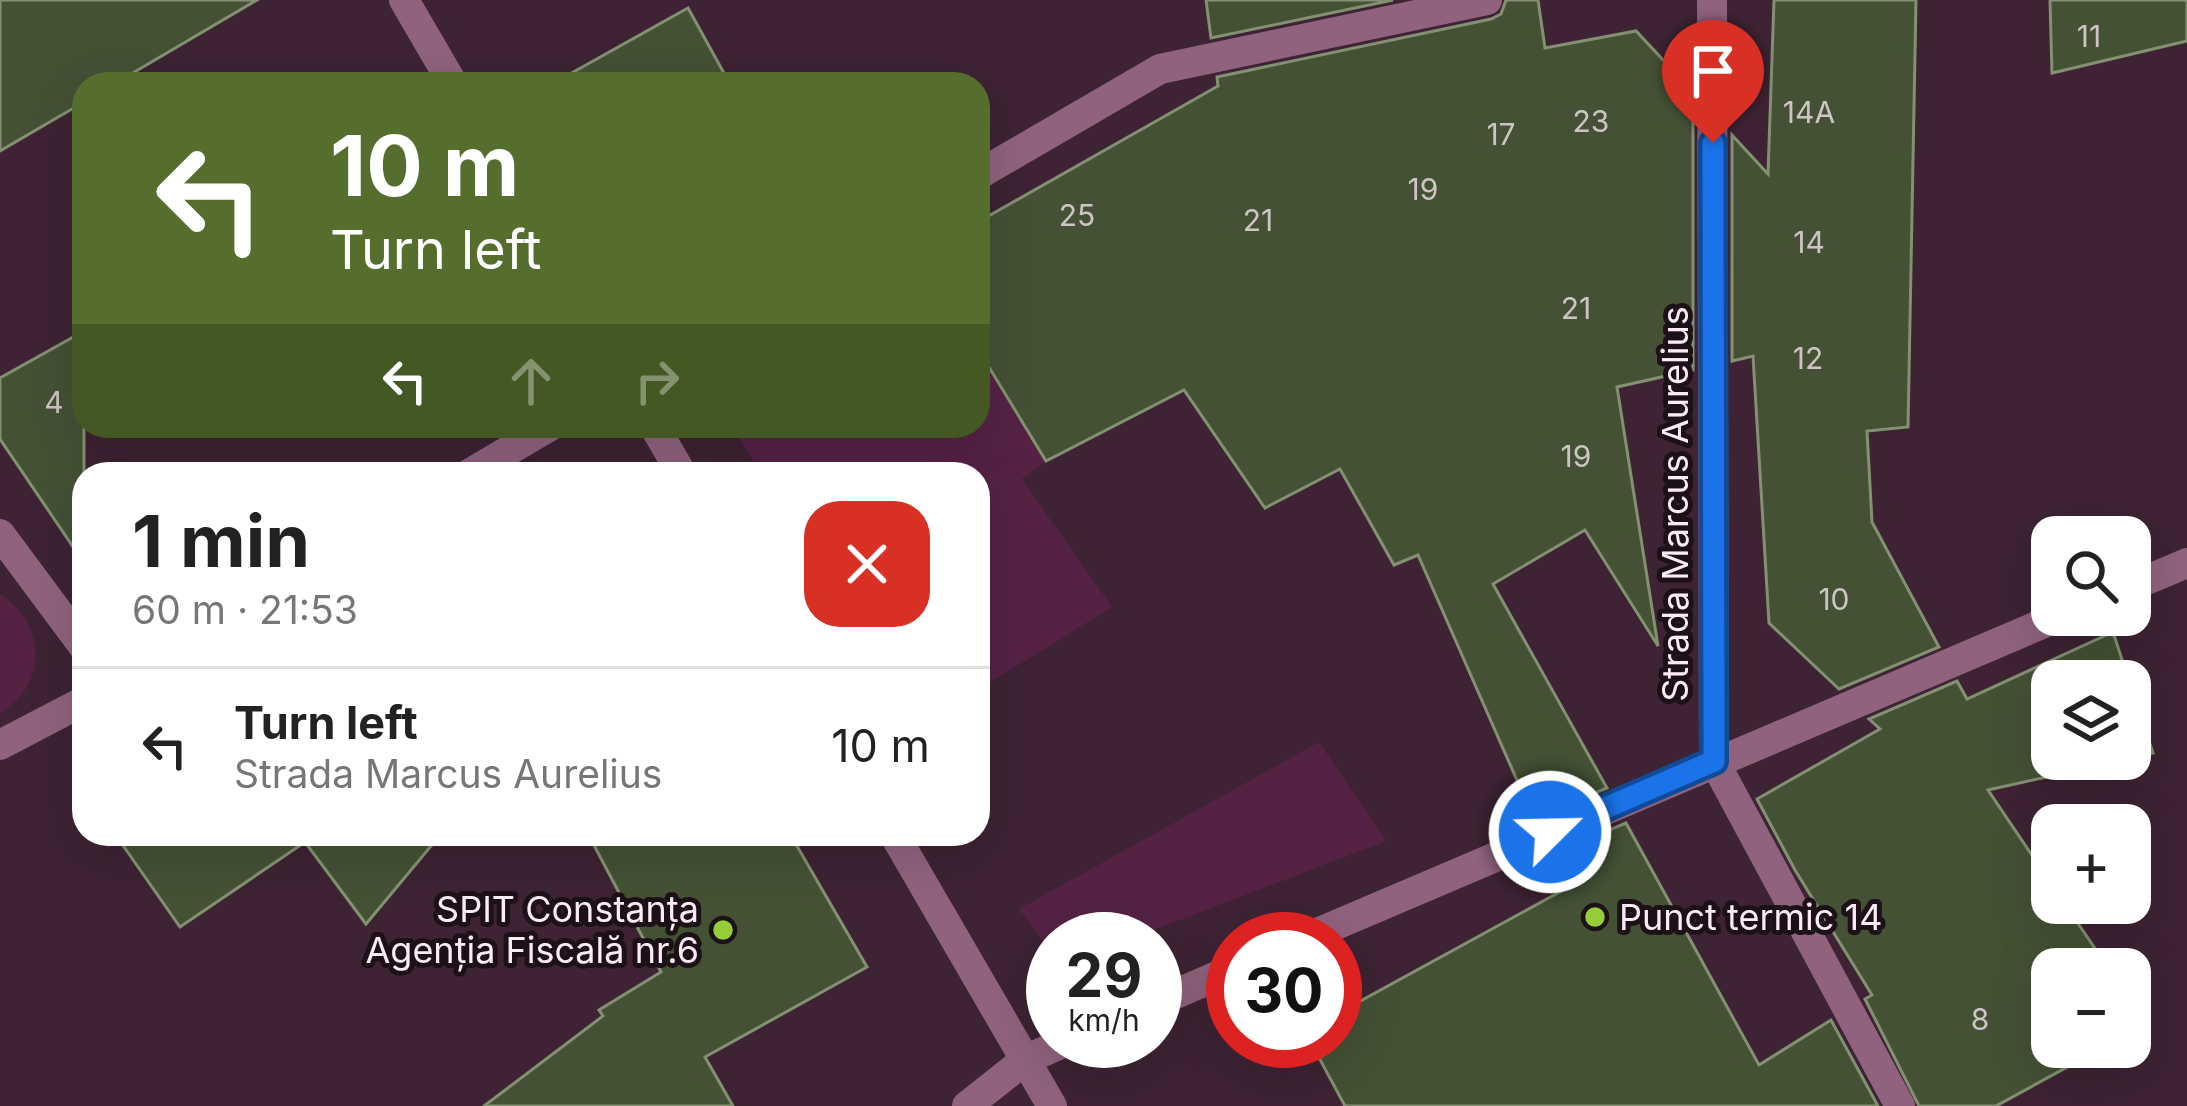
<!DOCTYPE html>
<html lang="en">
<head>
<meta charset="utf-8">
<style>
	:root { --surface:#fff; --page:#f2f2f2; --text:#222; --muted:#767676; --line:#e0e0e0 }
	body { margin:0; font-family:Inter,sans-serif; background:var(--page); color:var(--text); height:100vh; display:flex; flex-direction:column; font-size:45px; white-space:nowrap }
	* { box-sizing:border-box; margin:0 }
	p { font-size:39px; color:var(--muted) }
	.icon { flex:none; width:66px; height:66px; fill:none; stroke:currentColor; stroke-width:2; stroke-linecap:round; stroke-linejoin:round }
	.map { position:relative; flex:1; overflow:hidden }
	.sheet { position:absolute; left:72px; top:462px; width:918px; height:384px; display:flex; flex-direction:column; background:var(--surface); border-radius:36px; box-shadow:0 12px 48px #0002 }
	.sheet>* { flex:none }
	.hud { position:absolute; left:72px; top:72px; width:918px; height:366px; border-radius:36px; box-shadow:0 12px 48px #0002; background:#566e2d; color:#fff; overflow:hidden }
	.controls { position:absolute; left:2031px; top:516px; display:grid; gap:24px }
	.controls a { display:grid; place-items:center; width:120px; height:120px; border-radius:24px; background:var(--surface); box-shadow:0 12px 48px #0002; font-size:60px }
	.speed { position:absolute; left:1026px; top:912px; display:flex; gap:24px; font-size:60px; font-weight:700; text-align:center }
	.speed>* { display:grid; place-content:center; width:156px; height:156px; border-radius:50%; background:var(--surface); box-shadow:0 12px 48px #0002; line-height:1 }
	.speed small { font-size:30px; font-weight:400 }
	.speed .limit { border:18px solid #d22; background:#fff; color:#111 }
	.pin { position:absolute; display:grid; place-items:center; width:102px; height:102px; color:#fff; margin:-123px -51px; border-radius:50% 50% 50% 0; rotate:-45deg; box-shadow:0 0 12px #0007 }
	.pin .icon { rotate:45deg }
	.me { position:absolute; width:132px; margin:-66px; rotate:67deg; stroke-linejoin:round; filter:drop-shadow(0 0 9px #0008) }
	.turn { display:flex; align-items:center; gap:42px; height:252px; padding:0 60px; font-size:54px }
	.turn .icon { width:156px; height:156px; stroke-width:2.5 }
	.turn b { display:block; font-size:84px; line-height:102px }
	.lanes { display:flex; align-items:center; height:114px; padding:0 60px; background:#0003; justify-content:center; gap:60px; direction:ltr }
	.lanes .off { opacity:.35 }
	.round { display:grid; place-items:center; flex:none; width:126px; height:126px; border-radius:36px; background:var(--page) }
	.head { display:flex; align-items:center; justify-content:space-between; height:204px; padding:0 60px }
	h1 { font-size:72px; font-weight:700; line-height:90px }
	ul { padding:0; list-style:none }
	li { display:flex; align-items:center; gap:36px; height:156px; padding:0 60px; border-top:3px solid var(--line) }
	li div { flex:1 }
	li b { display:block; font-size:45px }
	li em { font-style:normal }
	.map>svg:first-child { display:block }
	.green { fill:#524 }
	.building { fill:#445135; stroke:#839172; stroke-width:3 }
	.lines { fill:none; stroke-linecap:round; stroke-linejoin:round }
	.minor { stroke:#90627e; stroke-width:30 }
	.route-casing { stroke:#114b97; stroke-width:30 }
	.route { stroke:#1a73e8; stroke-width:21 }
	.poi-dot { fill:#96cc3a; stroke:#1d1118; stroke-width:4.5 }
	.labels { text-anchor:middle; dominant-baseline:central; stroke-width:10; stroke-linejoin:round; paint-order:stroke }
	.number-label { font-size:30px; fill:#cec4c4 }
	.street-label { font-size:36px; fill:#fceaf4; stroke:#1d1118 }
	.poi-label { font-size:36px; fill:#fceaf4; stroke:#1d1118; text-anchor:end }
</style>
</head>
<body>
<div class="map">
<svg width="2187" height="1106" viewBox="0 0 2187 1106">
	<rect width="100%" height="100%" fill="#3d2333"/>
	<g class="green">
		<path d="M 978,349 L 1046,461 L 1022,479 L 1112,607 L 978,690 L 978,474 L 761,474 L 732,426 L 978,426 Z"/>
		<path d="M 0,594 C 46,624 49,684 0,713 Z"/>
		<path d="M 1319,742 L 1386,841 L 1130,939 L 1053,939 L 1053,955 L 1019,909 Z"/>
	</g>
	<g class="building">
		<path d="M 0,0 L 257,0 L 114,84 L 84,84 L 84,102 L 0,151 Z"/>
		<path d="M 1206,0 L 1393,0 L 1211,38 Z"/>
		<path d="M 1506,0 L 1538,0 L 1545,48 L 1636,31 L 1693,92 L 1693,370 L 1617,387 L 1658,646 L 1585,530 L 1493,584 L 1607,788 L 1534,819 L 1418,555 L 1394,565 L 1340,469 L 1265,508 L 1184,390 L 1046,461 L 978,349 L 978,222 L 1218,86 L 1217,77 L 1491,19 L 1501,14 Z"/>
		<path d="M 1774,0 L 1916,0 L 1908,427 L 1867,431 L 1872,522 L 1939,647 L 1839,689 L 1769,623 L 1753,356 L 1732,361 L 1732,135 L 1768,174 Z"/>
		<path d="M 2050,0 L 2187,0 L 2187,41 L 2052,73 Z"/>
		<path d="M 688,8 L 730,84 L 552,84 Z"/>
		<path d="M 84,331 L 84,563 L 0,439 L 0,378 Z"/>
		<path d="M 2113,632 L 2129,681 L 2052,681 L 2052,759 L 2128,759 L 1988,790 L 2052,885 L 2052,903 L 2064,903 L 2109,969 L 2052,969 L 2052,1047 L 2104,1047 L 1996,1106 L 1919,1106 L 1865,999 L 1872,995 L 1795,870 L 1757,799 L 1880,729 L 1869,719 L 1957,681 L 1967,699 Z"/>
		<path d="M 2130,684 L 2153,753 L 2130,759 Z"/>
		<path d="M 1626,823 L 1759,1065 L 1831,1020 L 1878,1106 L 1345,1106 L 1310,1041 L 1335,1041 L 1335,1015 L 1565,889 L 1550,855 Z"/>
		<path d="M 115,834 L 441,834 L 366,924 L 305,842 L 180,927 Z"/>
		<path d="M 588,834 L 790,834 L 867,967 L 705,1057 L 733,1106 L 484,1106 L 603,1016 L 599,1010 L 661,972 Z"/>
	</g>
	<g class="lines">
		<g class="minor">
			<path d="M 404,0 L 453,84"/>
			<path d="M 1712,0 L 1714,761 L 1900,1106"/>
			<path d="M 978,175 L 1160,69 L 1487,0"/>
			<path d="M 654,426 L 682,474"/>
			<path d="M 469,474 L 550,426"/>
			<path d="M 0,534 L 84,647"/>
			<path d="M 2130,587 L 2187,563"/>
			<path d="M 0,745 L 84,701"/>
			<path d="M 894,834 L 1052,1106"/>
			<path d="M 1303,939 L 2063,615"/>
			<path d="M 1155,1003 L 1233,969"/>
			<path d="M 967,1106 L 1025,1060 L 1067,1041"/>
		</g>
	</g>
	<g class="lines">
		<defs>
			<path id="route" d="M 1550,832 L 1714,761 L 1713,143"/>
		</defs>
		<use href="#route" class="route-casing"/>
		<use href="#route" class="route"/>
	</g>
	<g class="poi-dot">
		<circle cx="1595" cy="917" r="12"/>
		<circle cx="723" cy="930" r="12"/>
	</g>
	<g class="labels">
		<g class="number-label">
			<text x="2089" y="36">11</text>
			<text x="1809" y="112">14A</text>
			<text x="1591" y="121">23</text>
			<text x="1501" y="134">17</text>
			<text x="1423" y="189">19</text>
			<text x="1077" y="215">25</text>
			<text x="1258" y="220">21</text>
			<text x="1809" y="242">14</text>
			<text x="1576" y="308">21</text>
			<text x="1808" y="358">12</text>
			<text x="54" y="402">4</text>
			<text x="1576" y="456">19</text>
			<text x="1834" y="599">10</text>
			<text x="1980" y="1019">8</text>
		</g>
		<g class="street-label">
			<text transform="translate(1675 504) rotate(-90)">Strada Marcus Aurelius</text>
		</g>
		<g class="poi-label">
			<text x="699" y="909">SPIT Constanța<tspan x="699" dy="41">Agenția Fiscală nr.6</tspan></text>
			<text x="1619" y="917" text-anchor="start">Punct termic 14</text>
		</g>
	</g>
</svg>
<div class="controls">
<a><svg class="icon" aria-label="search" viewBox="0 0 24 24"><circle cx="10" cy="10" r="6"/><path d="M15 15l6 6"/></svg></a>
<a><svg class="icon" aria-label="layers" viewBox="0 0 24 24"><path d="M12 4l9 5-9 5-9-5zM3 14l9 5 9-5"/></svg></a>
<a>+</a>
<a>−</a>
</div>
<div class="speed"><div>29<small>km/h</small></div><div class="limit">30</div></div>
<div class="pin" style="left:1713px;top:143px;background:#d93025"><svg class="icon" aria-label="arrive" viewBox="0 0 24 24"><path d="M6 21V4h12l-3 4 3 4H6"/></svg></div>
<svg class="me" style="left:1550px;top:832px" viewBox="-20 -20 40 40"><circle r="17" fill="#1a73e8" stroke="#fff" stroke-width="3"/><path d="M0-11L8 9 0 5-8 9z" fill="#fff"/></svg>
<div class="hud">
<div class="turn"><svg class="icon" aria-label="left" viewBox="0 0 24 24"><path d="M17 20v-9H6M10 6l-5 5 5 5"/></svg><div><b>10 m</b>Turn left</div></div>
<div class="lanes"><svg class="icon" aria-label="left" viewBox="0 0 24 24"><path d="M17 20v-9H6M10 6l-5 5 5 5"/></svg><svg class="icon off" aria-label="ahead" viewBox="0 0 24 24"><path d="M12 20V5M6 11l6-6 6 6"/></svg><svg class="icon off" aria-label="right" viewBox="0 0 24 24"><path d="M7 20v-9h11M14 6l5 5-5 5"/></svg></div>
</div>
<section class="sheet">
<div class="head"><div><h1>1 min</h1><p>60 m · 21:53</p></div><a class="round" style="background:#d93025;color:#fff"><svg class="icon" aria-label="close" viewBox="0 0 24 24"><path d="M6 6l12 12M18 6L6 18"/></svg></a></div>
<ul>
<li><svg class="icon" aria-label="left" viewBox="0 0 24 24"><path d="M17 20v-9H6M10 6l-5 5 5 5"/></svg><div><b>Turn left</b><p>Strada Marcus Aurelius</p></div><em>10 m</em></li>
</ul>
</section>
</div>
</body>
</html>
